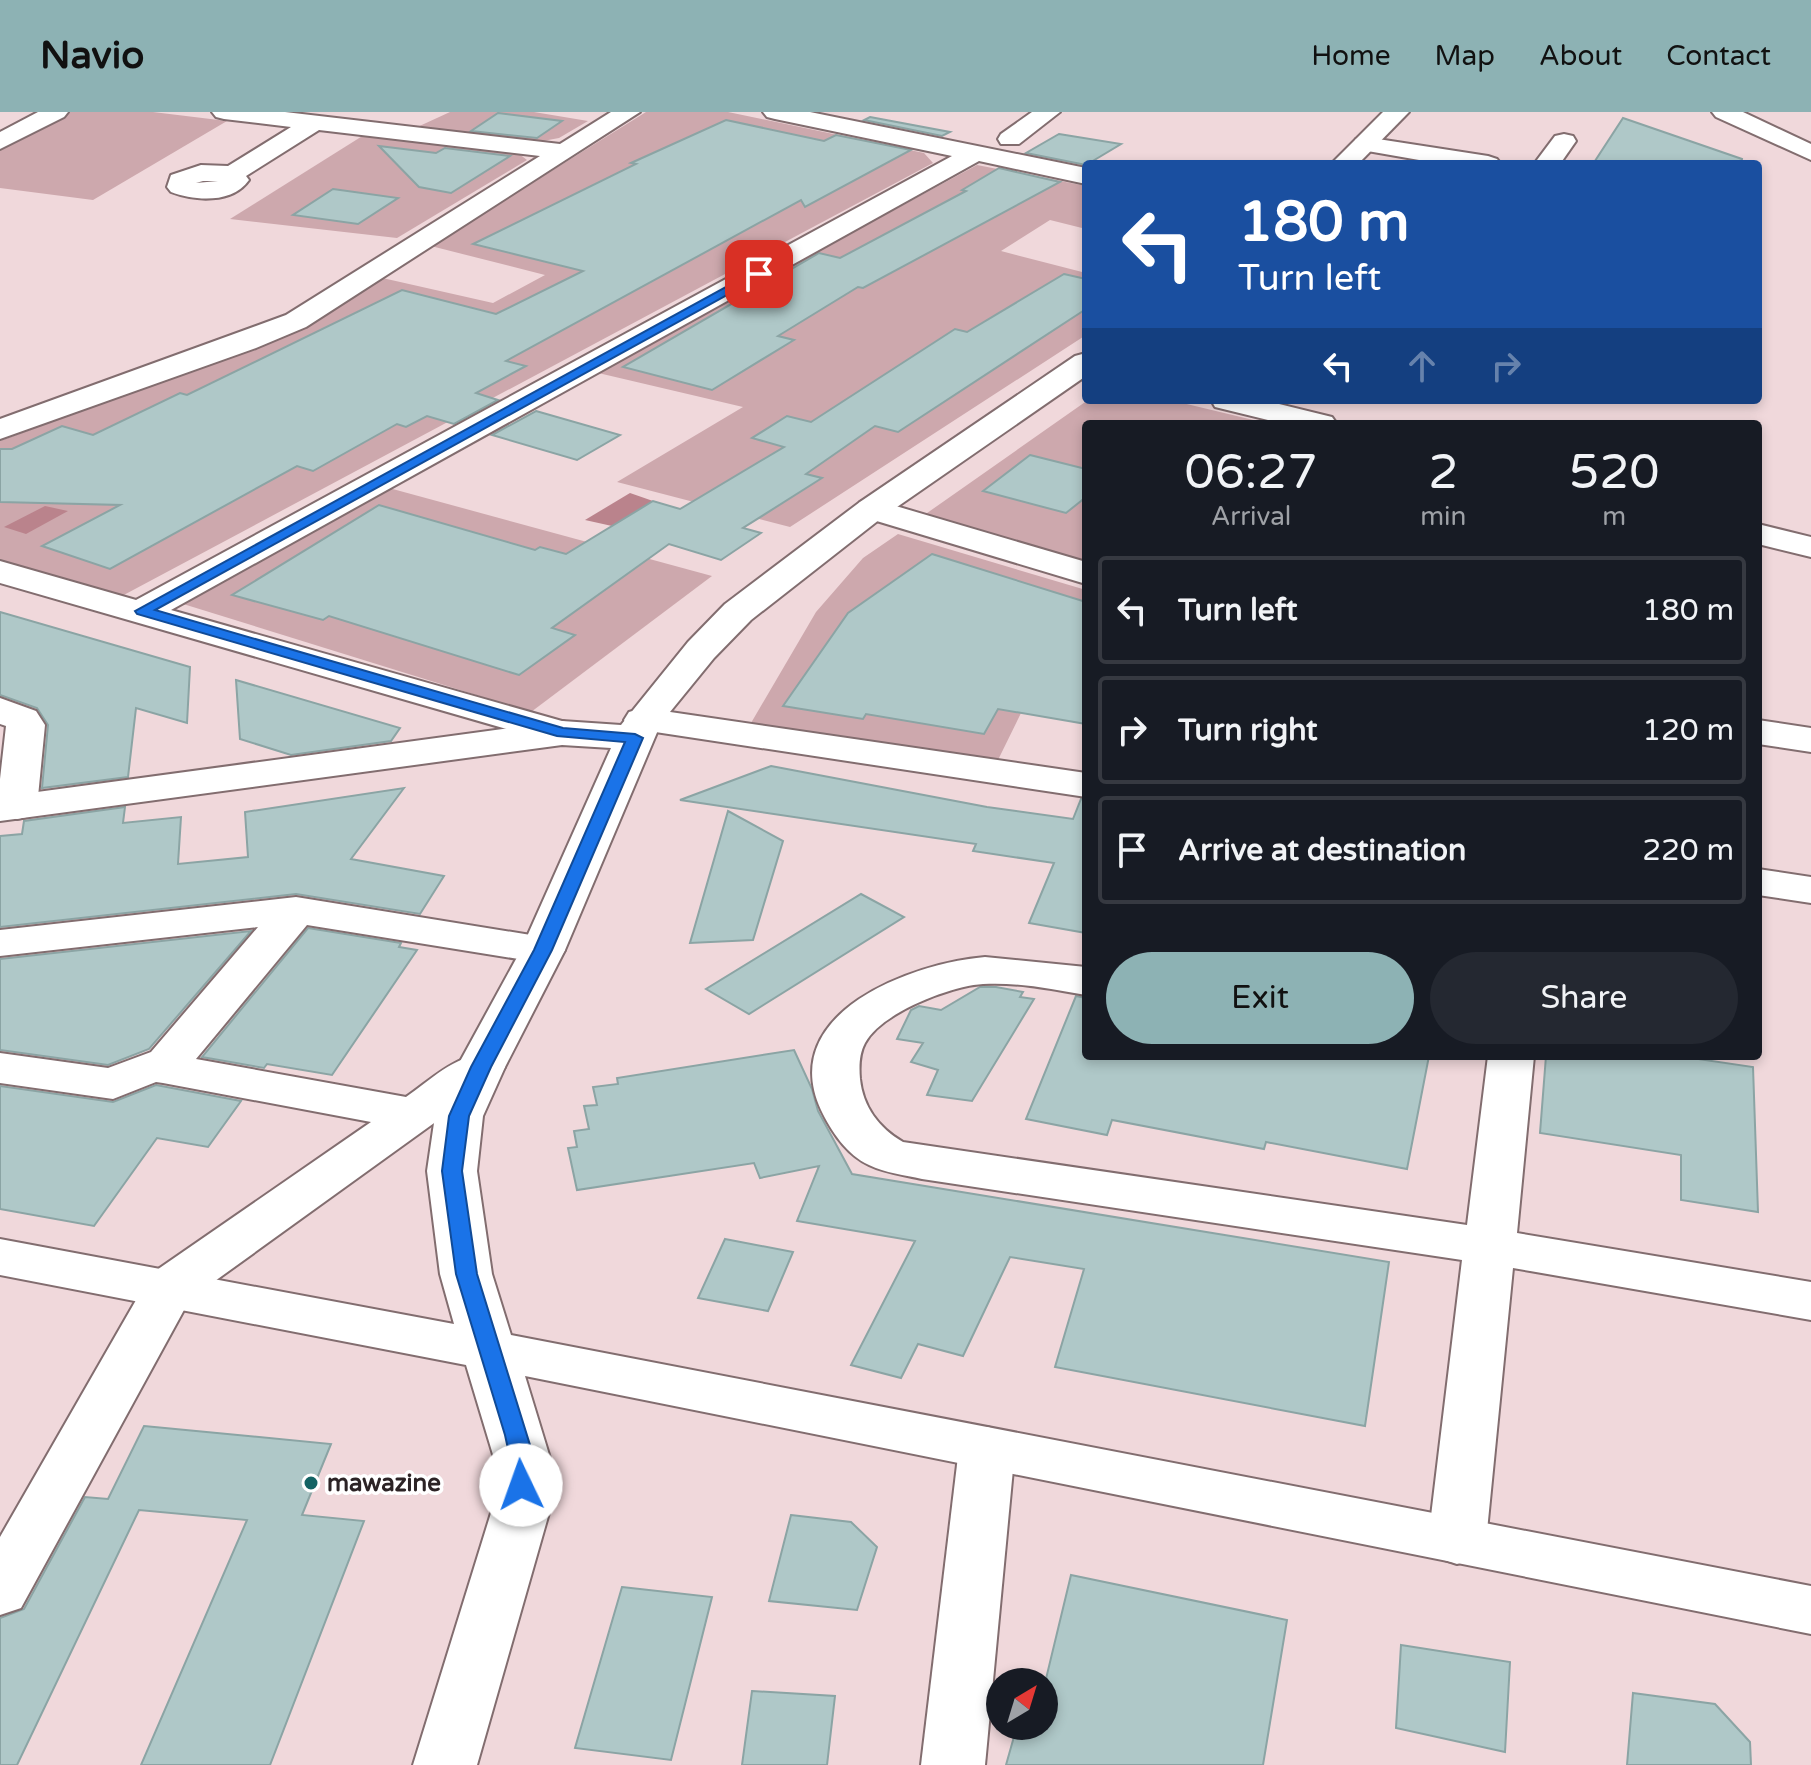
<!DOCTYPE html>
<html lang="en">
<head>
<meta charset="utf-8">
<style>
	:root { --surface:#171b24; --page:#242831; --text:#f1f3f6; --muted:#9ea1a6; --line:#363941; --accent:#8db2b4 }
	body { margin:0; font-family:"Varela Round",sans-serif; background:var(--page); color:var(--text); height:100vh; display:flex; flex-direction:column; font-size:30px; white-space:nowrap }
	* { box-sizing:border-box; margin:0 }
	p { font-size:26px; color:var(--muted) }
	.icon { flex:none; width:44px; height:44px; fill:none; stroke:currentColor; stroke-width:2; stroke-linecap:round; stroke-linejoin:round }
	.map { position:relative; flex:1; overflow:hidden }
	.panel { position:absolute; left:1082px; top:308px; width:680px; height:640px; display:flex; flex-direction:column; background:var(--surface); border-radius:8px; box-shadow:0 4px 12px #0003 }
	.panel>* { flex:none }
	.top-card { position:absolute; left:1082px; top:48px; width:680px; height:244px; border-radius:8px; box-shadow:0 4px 12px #0003; background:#1a4fa0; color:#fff; overflow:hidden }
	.needle { width:52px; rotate:38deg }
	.buttons { position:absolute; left:986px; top:1556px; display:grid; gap:16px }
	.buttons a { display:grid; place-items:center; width:72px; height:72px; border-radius:50%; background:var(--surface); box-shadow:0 4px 12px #0003; font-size:40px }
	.pin { position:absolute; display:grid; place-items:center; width:68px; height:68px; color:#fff; margin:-34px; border-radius:16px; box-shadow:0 4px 12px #0006 }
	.me { position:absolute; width:88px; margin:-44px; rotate:357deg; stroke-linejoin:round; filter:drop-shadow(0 0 6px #0008) }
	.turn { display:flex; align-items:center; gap:28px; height:168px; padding:0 24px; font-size:36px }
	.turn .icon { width:104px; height:104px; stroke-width:2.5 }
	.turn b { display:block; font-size:56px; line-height:68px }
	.lanes { display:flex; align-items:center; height:76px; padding:0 24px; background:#0003; justify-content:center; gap:40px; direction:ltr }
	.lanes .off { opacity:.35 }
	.eta { display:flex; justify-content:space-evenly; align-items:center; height:136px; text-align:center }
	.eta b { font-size:48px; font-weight:600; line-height:56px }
	.action { display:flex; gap:16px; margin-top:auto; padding:16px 24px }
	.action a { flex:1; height:92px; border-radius:48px; background:var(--accent); color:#111; font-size:32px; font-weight:600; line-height:92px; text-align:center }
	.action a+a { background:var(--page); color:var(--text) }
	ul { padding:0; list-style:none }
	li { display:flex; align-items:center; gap:24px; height:108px; margin:0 16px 12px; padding:0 8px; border:4px solid var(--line); border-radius:8px }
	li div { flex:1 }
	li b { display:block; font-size:30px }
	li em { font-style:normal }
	header { display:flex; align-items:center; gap:48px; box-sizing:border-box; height:112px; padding:0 40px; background:var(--accent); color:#111 }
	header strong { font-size:38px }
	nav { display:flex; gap:44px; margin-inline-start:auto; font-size:28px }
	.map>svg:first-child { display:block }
	.green { fill:#cda8ad }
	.water { fill:#ba838c }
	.building { fill:#afc8c8; stroke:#8ba4a4; stroke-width:2 }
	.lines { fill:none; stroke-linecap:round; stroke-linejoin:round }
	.street-casing { stroke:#826d6f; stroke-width:4 }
	.secondary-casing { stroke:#826d6f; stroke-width:4 }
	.street { fill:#fff; fill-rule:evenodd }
	.secondary { fill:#fff; fill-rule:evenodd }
	.route { fill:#1a73e8; stroke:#114b97; stroke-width:2 }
	.poi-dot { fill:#136364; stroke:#fff; stroke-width:3 }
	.labels { text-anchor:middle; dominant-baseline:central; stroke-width:7; stroke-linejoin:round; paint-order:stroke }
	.near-poi-label { font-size:24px; font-weight:bold; fill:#2c2325; stroke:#fff; text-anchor:start }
</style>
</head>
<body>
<header>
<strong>Navio</strong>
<nav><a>Home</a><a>Map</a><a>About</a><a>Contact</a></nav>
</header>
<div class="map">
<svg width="1811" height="1653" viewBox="0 0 1811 1653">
	<rect width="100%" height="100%" fill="#f0d8db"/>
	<g class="green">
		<path d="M 69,0 L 153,0 L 227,9 L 93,88 L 0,76 L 0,36 Z"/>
		<path d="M 450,0 L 534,0 L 588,9 L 559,26 L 527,32 L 413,17 Z"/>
		<path d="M 646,0 L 728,0 L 924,41 L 933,51 L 120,485 L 0,452 L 0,329 L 282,225 L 378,165 L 493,191 L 545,163 L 431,134 Z"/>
		<path d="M 364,23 L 518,41 L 527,48 L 397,126 L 230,107 Z"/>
		<path d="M 977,53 L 1086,74 L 1086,117 L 1050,108 L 1001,139 L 1086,161 L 1086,223 L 790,415 L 617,370 L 743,295 L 594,260 Z"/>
		<path d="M 1088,288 L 1170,288 L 1270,312 L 1086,312 L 1086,456 L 920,406 Z"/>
		<path d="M 378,373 L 712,464 L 531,600 L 180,491 Z"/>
		<path d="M 898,422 L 1086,478 L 1086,545 L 1021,601 L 997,650 L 751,611 L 816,500 L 863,446 Z"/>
	</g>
	<g class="water">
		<path d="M 630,381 L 653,389 L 612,414 L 585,408 Z"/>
		<path d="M 45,394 L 68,399 L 26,422 L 4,415 Z"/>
	</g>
	<g class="building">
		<path d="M 498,1 L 562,9 L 537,26 L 471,19 Z"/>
		<path d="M 870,5 L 950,20 L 942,24 L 864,8 Z"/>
		<path d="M 1623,6 L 1742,47 L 1741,52 L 1593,52 Z"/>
		<path d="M 726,8 L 824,29 L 836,23 L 911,38 L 805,95 L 801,88 L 506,249 L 526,254 L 476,281 L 498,288 L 454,312 L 427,304 L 406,315 L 397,312 L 313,359 L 297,354 L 110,457 L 42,434 L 120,393 L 0,390 L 0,337 L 12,337 L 62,314 L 93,323 L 180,281 L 187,283 L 402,178 L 496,202 L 583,159 L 473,132 L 636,52 L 631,51 Z"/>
		<path d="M 1059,22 L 1121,32 L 1086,53 L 1026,41 Z"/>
		<path d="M 379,34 L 436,41 L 445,36 L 510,44 L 451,81 L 419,75 Z"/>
		<path d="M 999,56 L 1060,70 L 863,176 L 858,175 L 778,224 L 794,228 L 712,278 L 623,255 L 819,141 L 840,146 L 966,79 L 962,78 Z"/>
		<path d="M 333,77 L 398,86 L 358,112 L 293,103 Z"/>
		<path d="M 1064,162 L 1086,167 L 1086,197 L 898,320 L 875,314 L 806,362 L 822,366 L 743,416 L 761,421 L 721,448 L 669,432 L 552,516 L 575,523 L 519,563 L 329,504 L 323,508 L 232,483 L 379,393 L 535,438 L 540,435 L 566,442 L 653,389 L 680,397 L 784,335 L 752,326 L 787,304 L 811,310 L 955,217 L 967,220 Z"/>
		<path d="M 536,299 L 620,323 L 577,348 L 492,323 Z"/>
		<path d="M 1030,343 L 1086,357 L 1086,385 L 1066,401 L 983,379 Z"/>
		<path d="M 932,442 L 1086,490 L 1086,612 L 998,597 L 984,622 L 866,602 L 863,607 L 783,594 L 848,501 Z"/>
		<path d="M 0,500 L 190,555 L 187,611 L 136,596 L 128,665 L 42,676 L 48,613 L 37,596 L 0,583 Z"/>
		<path d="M 236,568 L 400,616 L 391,629 L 291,643 L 240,627 Z"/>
		<path d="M 771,654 L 987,695 L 1073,707 L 1081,687 L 1086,688 L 1086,821 L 1029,811 L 1054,751 L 973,739 L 976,732 L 680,688 Z"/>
		<path d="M 404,676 L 351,747 L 444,764 L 420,802 L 296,782 L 0,815 L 0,724 L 22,722 L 24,709 L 125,695 L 123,711 L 181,705 L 178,752 L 248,745 L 245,700 Z"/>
		<path d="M 728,699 L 783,729 L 753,828 L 690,831 Z"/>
		<path d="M 861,782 L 904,805 L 749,902 L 706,877 Z"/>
		<path d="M 308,816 L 401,831 L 399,835 L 417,838 L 332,963 L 267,952 L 264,956 L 202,945 Z"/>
		<path d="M 251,819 L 149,937 L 108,953 L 0,938 L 0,847 Z"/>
		<path d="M 980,875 L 996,875 L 1023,880 L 1020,885 L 1034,887 L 972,989 L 927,983 L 938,958 L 911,950 L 923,931 L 897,927 L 911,898 L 919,894 L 941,898 Z"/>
		<path d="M 1076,884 L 1086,886 L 1086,944 L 1429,944 L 1407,1057 L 1266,1030 L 1264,1037 L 1112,1008 L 1107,1023 L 1026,1007 Z"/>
		<path d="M 794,938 L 812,977 L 818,999 L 852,1062 L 1389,1150 L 1365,1314 L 1055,1255 L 1084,1157 L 1010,1145 L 963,1244 L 918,1232 L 901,1266 L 851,1253 L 915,1129 L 797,1109 L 819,1054 L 760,1066 L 754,1051 L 577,1078 L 568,1036 L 577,1035 L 574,1019 L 589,1017 L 584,994 L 597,993 L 593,975 L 618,972 L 617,966 Z"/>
		<path d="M 1546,944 L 1678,944 L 1753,955 L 1758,1100 L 1681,1088 L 1681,1043 L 1540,1021 Z"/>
		<path d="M 156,973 L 241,989 L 208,1035 L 157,1026 L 94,1114 L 0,1097 L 0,974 L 113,990 Z"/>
		<path d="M 725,1127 L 793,1140 L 768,1199 L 698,1186 Z"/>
		<path d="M 144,1314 L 331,1332 L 302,1403 L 364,1409 L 270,1653 L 141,1653 L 247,1408 L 139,1398 L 17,1653 L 0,1653 L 0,1506 L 24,1497 L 85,1385 L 108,1387 Z"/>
		<path d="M 791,1403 L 851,1410 L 877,1435 L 857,1498 L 769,1489 Z"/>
		<path d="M 1071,1463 L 1287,1508 L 1263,1653 L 1006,1653 L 1017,1614 L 1044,1614 L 1044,1575 Z"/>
		<path d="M 622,1475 L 712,1485 L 671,1648 L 575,1636 Z"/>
		<path d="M 1401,1533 L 1510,1550 L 1505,1640 L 1396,1616 Z"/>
		<path d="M 752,1579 L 835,1584 L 827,1653 L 742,1653 Z"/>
		<path d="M 1633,1581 L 1715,1592 L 1750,1630 L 1751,1653 L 1627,1653 Z"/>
	</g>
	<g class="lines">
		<defs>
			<g id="street">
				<path d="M 38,0 L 68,0 L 64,5 L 0,37 L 0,20 Z"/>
				<path d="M 212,0 L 285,0 L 560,32 L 611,0 L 640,0 L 306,215 L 256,236 L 0,327 L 0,307 L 286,203 L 540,44 L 319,18 L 246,64 L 249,68 C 232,92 195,89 171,80 L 167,75 L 171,63 L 201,53 L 228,54 L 291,15 L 224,7 L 216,5 ZM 203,69 L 218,69 L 196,71 Z"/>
				<path d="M 763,0 L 810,0 L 1086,56 L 1086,72 L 979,49 L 171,498 L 576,613 L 581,621 L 576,629 L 562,633 L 548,629 L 0,471 L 0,449 L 136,488 L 952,44 L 775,7 L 767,5 Z"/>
				<path d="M 1032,0 L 1060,0 L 1019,32 L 1001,32 L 998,27 L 1001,22 Z"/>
				<path d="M 1564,22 L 1573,24 L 1576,29 L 1560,52 L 1534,52 L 1555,24 Z"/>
				<path d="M 1365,25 L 1488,44 L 1497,47 L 1501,52 L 1442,52 L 1356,37 L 1353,32 L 1356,27 Z"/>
				<path d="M 1211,288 L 1263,288 L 1332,305 L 1337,312 L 1284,312 L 1215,295 Z"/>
				<path d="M 872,387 L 1086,450 L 1086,472 L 860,404 L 855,397 L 860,390 Z"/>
				<path d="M 1758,412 L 1811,425 L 1811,445 L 1758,432 Z"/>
				<path d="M 0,586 L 36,599 L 45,613 L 37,695 L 31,704 L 17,707 L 3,704 L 0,700 L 0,667 L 6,614 L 0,612 Z"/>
				<path d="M 643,596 L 1086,661 L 1086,685 L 629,616 L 624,608 L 629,600 Z"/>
				<path d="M 1758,608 L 1811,616 L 1811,640 L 1758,632 Z"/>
				<path d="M 1758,757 L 1811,765 L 1811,791 L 1758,783 Z"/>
				<path d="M 296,785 L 543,825 L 559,829 L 565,838 L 559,847 L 543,851 L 307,813 L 196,947 L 406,985 C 434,966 462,935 498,945 L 505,955 L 498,965 L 190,1187 L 21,1496 L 0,1503 L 0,1425 L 151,1162 L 371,1010 L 163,971 L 156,970 L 113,987 L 0,971 L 0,941 L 108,956 L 151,940 L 258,815 L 0,844 L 0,818 Z"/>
				<path d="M 985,845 L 1086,855 L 1086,883 C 1052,877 1017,870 983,872 C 950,874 881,901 865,931 C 859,942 859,955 860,967 C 863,995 879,1016 903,1030 L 1467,1113 L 1488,944 L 1534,944 L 1517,1121 L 1811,1170 L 1811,1208 L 1513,1156 L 1486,1429 L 1478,1445 L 1457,1452 L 1436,1445 L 1428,1429 L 1462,1148 L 922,1067 C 905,1063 885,1061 869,1053 C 847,1043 831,1019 821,998 C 776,901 912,851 985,845 Z"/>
				<path d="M 987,1315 L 1007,1321 L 1015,1336 L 985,1653 L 921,1653 L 959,1336 L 967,1321 Z"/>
			</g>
			<g id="secondary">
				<path d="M 1383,0 L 1409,0 L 1358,52 L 1331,52 Z"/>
				<path d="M 1712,0 L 1743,0 L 1811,32 L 1811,48 L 1716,5 Z"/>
				<path d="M 1086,241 L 1086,264 L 884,404 L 751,508 L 714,546 L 661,611 L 565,838 L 505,955 L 483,1004 L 477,1059 L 492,1162 L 511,1223 L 1811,1474 L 1811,1522 L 525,1264 L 550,1346 L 549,1401 L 477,1653 L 413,1653 L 491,1401 L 494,1346 L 466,1253 L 0,1163 L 0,1127 L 454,1212 L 440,1162 L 427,1059 L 435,1004 L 457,955 L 521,838 L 611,636 L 562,633 L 0,709 L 0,685 L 562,609 L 621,613 L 688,530 L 725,492 L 860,390 L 1075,244 Z"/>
			</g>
		</defs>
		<use href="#street" class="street-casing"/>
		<use href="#secondary" class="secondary-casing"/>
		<use href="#street" class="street"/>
		<use href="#secondary" class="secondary"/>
	</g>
	<path class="route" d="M 755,159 L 765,162 L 155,498 L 563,616 L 635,622 L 643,626 L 552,838 L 491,955 L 469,1004 L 462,1059 L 477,1162 L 534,1346 L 533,1373 L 529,1380 L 521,1382 L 513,1380 L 509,1373 L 510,1346 L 505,1323 L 456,1162 L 442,1059 L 449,1004 L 471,955 L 534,838 L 625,630 L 557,624 L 137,502 L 135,499 Z"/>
	<circle class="poi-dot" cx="311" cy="1371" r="8"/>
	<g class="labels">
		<g class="near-poi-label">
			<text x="327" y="1371">mawazine</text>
		</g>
	</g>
</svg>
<div class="buttons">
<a><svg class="needle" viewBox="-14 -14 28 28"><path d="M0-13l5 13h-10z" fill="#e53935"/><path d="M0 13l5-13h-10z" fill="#9ea1a6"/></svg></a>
</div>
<div class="pin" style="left:759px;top:162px;background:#d93025"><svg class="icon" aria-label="arrive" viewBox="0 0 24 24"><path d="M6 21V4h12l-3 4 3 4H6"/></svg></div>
<svg class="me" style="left:521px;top:1373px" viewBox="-20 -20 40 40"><circle r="19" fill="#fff"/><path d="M0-13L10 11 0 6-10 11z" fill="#1a73e8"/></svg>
<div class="top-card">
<div class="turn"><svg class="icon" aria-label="left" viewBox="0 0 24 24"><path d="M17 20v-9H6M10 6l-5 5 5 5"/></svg><div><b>180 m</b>Turn left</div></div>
<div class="lanes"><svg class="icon" aria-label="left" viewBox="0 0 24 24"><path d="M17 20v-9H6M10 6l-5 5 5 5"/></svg><svg class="icon off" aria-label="ahead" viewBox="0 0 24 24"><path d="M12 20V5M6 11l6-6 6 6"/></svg><svg class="icon off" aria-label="right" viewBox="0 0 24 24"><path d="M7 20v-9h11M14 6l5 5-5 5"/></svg></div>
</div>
<section class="panel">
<div class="eta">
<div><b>06:27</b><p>Arrival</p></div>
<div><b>2</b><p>min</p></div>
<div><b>520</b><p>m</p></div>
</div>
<ul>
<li><svg class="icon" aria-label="left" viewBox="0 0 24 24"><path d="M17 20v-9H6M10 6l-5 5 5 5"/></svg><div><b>Turn left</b></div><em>180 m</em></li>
<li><svg class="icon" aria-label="right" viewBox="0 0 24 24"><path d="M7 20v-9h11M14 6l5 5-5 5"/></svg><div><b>Turn right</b></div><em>120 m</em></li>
<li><svg class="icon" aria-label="arrive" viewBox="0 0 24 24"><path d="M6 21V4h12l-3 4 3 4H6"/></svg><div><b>Arrive at destination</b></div><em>220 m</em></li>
</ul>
<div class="action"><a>Exit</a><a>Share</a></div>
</section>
</div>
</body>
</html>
